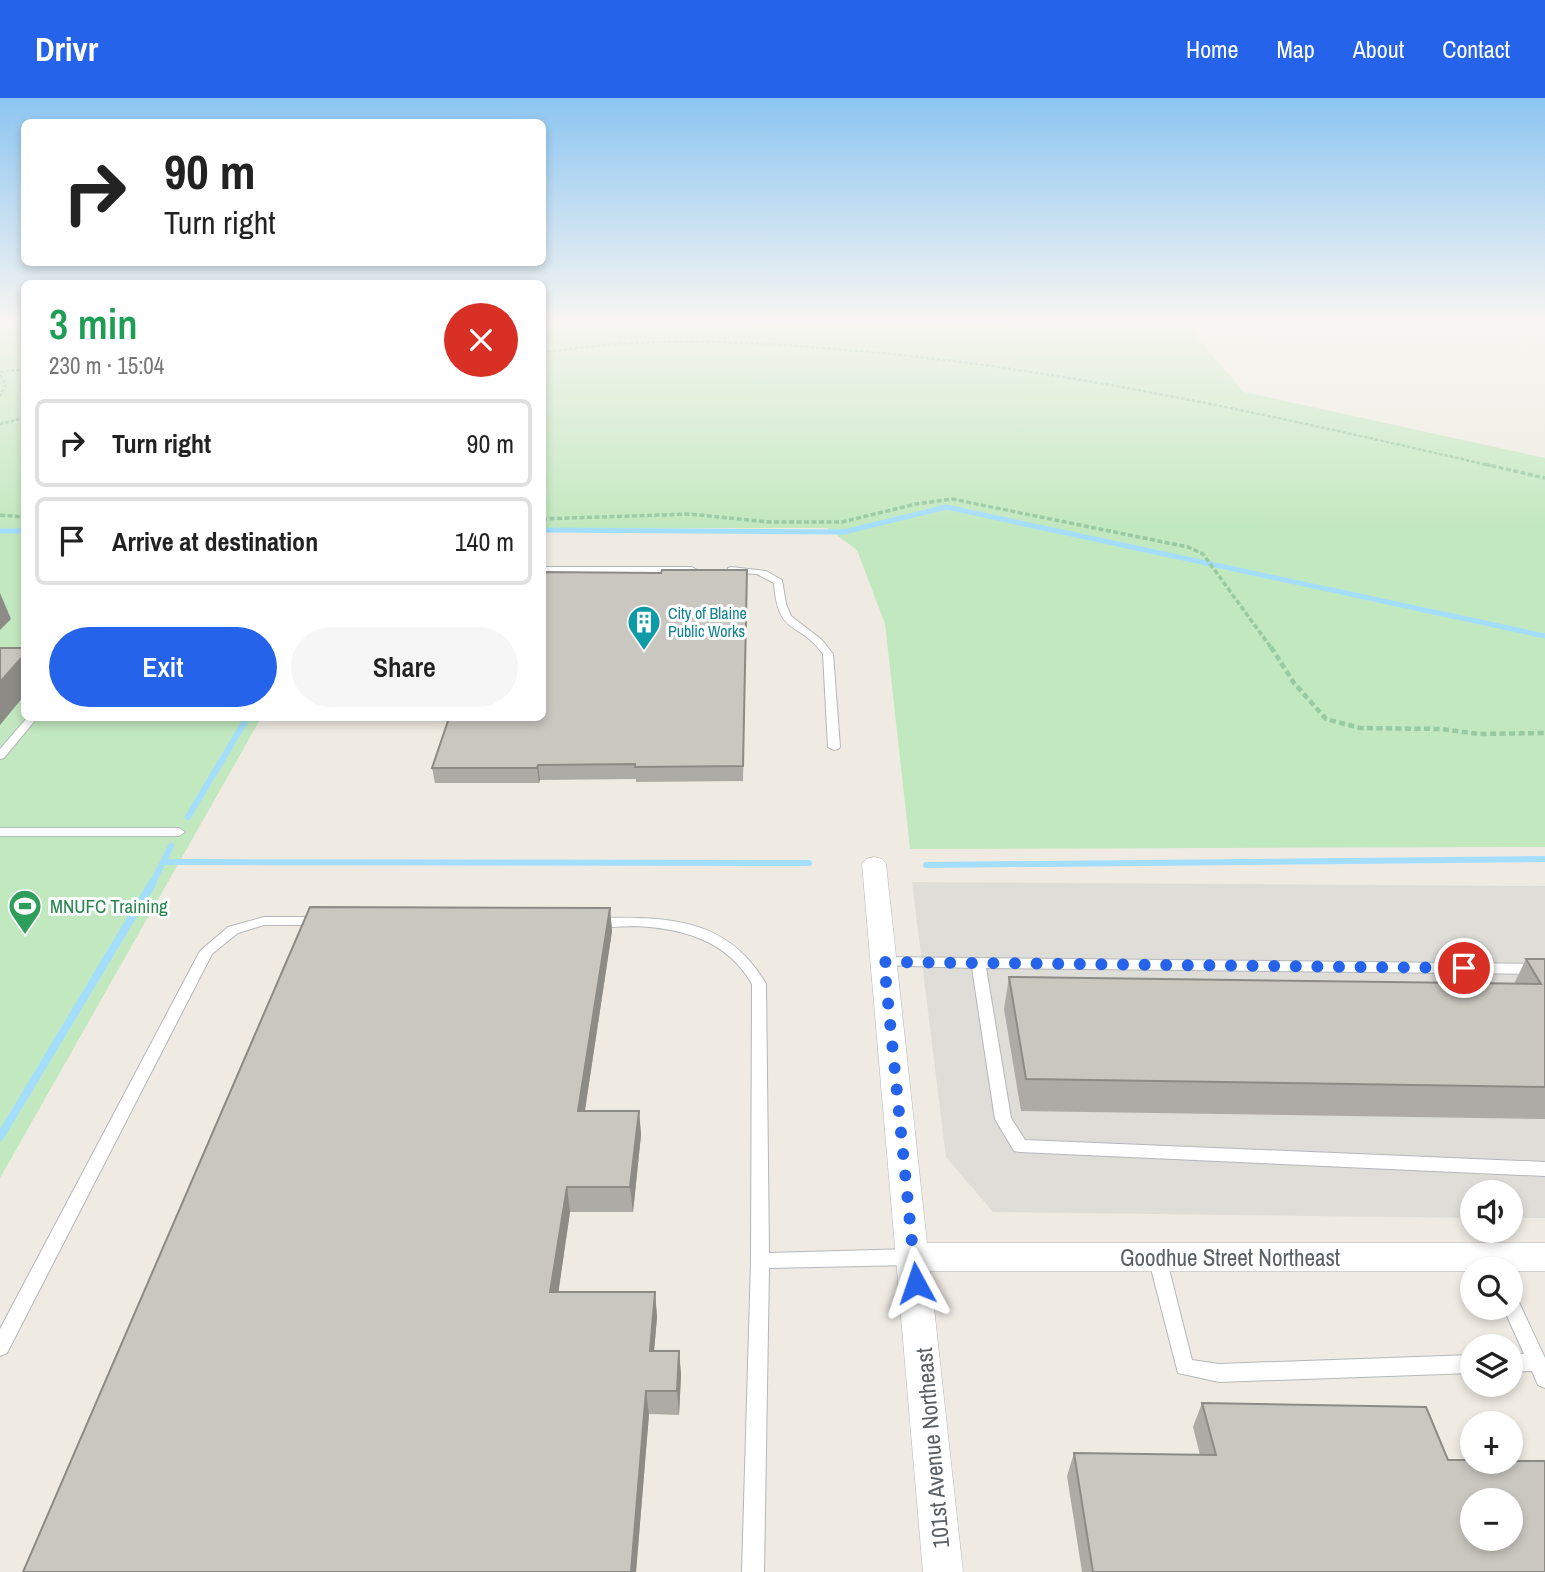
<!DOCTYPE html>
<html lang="en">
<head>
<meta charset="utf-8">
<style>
	:root { --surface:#fff; --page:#f6f6f6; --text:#222; --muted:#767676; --line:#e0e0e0; --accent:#2563eb }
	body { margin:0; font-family:"Archivo Narrow",sans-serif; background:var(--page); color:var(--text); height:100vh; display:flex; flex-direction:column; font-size:26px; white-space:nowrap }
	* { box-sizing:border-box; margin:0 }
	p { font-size:23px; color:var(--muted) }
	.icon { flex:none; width:38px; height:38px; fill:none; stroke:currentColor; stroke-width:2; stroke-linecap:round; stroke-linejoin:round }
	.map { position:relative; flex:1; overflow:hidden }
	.details { position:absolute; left:21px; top:182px; width:525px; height:441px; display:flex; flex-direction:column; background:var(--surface); border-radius:10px; box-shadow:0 4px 10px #0003 }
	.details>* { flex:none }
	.top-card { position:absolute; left:21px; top:21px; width:525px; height:147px; border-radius:10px; box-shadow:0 4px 10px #0003; background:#fff; color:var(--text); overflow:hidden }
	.buttons { position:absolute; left:1460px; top:1082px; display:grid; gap:14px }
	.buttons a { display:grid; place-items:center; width:63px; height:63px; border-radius:50%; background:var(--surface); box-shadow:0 4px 10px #0003; font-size:35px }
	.pin { position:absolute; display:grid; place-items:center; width:60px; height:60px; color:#fff; margin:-30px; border:4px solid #fff; border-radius:50%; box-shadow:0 2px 7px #0007 }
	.me { position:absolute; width:77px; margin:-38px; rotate:355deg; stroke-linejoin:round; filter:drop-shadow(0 0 5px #0008) }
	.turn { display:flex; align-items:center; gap:24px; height:147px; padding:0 28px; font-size:32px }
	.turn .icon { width:91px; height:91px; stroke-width:2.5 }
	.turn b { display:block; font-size:49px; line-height:60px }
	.round { display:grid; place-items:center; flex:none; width:74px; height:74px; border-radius:37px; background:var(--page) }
	.head { display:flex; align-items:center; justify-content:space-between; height:119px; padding:0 28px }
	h1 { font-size:42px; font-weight:600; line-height:52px; color:#1e9e55 }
	.button { display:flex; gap:14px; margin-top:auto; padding:14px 28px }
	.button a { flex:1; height:80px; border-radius:42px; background:var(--accent); color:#fff; font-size:28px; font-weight:600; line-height:80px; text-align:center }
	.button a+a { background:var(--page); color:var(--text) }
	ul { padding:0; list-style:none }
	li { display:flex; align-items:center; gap:21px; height:88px; margin:0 14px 10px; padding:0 14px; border:4px solid var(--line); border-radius:10px }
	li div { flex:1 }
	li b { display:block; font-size:26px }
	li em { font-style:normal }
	header { display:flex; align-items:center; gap:42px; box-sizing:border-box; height:98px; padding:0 35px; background:var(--accent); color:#fff }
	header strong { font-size:33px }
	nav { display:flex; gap:38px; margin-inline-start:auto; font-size:24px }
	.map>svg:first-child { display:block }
	.industrial { fill:#dfddd8 }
	.green { fill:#c2e8bf }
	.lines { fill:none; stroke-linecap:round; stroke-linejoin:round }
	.stream-far2 { stroke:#a3deff; stroke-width:5 }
	.stream-far1 { stroke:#a3deff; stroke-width:6 }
	.stream { stroke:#a3deff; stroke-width:8 }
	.service-casing { stroke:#b4b7bb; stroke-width:2 }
	.minor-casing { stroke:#b4b7bb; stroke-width:1 }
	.path-far2 { stroke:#97c9a2; stroke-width:2.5; stroke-dasharray:3.5 2; stroke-linecap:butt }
	.path-far1 { stroke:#97c9a2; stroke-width:3.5; stroke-dasharray:5 2.5; stroke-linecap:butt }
	.path { stroke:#97c9a2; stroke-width:4.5; stroke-dasharray:6 3.5; stroke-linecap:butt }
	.service { fill:#fff; fill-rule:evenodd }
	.minor { fill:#fff; fill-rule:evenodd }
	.wall { fill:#aeaaa5 }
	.shaded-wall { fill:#8d8b86 }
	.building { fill:#cac6c0; stroke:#8d8b86; stroke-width:2; fill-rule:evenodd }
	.route { stroke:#2563eb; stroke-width:12; stroke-dasharray:0 21.6 }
	.labels { text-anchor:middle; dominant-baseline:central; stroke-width:6; stroke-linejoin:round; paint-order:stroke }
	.far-culture-label { font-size:16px; fill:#0d838f; stroke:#fff; text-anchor:start }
	.leisure-label { font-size:19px; fill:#27864d; stroke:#fff; text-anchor:start }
	.near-street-label { font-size:23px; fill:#5b6065; stroke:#fff }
</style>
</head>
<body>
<header>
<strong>Drivr</strong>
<nav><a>Home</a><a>Map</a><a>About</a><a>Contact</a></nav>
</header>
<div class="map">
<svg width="1545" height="1474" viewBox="0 0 1545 1474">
	<rect width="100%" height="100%" fill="#efebe3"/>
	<path class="industrial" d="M 912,784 L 1545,788 L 1545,1120 L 1510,1120 L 1510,1094 L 1472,1094 L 1472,1120 L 993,1114 L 946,1059 Z"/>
	<g class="green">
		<path d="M 0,224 L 24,224 L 24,620 L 261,620 L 0,1080 Z"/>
		<path d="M 543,224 L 1184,224 L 1244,294 L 1545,360 L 1545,749 L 910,751 L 885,526 L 857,452 L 827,430 L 543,430 Z"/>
	</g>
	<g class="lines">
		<g class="stream-far2">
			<path d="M 542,432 L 844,434 L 946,409 L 1545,538"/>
			<path d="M 0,433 L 24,433"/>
		</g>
		<g class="stream-far1">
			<path d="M 188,719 L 247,620"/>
			<path d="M 165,764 L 809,765"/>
			<path d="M 926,767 L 1545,761"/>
			<path d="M 152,786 L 171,748"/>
		</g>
		<path class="stream" d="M 0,1039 L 153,784"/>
		<defs>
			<g id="service">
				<path d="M 542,469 L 692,469 L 697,472 L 692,475 L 542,475 Z"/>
				<path d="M 731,469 L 766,473 L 782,482 L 786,506 L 791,518 L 822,542 L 833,556 L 840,649 L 838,651 L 834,652 L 828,649 L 823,556 C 799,522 778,540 774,485 L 757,476 L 728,474 L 728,470 Z"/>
				<path d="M 27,620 L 37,620 L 4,660 L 0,661 L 0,651 Z"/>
				<path d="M 0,730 L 179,730 L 185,734 L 179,738 L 0,738 Z"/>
				<path d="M 264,819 L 318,819 L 325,823 L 318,827 L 264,827 L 238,835 L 212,856 L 7,1255 L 0,1258 L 0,1231 L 200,853 L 228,829 Z"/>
				<path d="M 595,820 C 665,819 727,818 766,886 L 769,1155 L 910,1151 L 916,1154 L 919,1159 L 916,1164 L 910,1167 L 769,1170 L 764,1474 L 742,1474 L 751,1163 L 752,886 C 727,842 682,830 634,828 C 620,828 604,831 590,827 L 588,824 Z"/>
				<path d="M 884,859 L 1545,866 L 1545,876 L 986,870 L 1011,1020 L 1025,1042 L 1545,1064 L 1545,1078 L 1020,1054 L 1014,1053 L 995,1021 L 972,870 L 879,867 L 877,864 L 879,861 Z"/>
				<path d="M 1157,1151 L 1163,1154 L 1166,1159 L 1192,1262 L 1219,1266 L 1472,1257 L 1472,1275 L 1219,1284 L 1178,1275 L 1148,1159 L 1151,1154 Z"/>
				<path d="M 1510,1196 L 1516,1198 L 1545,1260 L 1545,1290 L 1538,1287 L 1532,1273 L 1510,1274 L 1510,1256 L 1524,1256 L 1503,1209 L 1510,1209 Z"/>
			</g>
			<path id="minor" d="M 874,759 L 882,761 L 886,766 L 927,1145 L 1545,1145 L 1545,1173 L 1510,1173 L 1510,1171 L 1472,1171 L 1472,1173 L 930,1173 L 963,1474 L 923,1474 L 862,766 L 866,761 Z"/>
		</defs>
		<use href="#service" class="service-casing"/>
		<use href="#minor" class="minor-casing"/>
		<g class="path-far2">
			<path d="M 542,255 C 643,238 745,243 847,252 C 1066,270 1279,319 1492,368"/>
			<path d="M 0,274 L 24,271"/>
			<path d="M 0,277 L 6,286 L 0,298"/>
			<path d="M 0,326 L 24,320"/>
		</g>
		<g class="path-far1">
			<path d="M 1484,366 L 1545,380"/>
			<path d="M 0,417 L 24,419"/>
			<path d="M 542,421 L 688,416 L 770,424 L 842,424 L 916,406 L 952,401 L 1188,449 L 1203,456 L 1272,551"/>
		</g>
		<path class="path" d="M 1271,549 L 1294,585 L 1326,621 L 1360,630 L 1441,631 L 1479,636 L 1545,635"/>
		<use href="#service" class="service"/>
		<use href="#minor" class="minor"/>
	</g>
	<g class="wall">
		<path d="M 747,485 L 743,683 L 636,684 L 636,681 L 540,682 L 539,685 L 435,685 L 432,670 Z"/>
		<path d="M 610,810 L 612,833 L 585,1013 L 639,1013 L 641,1037 L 633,1114 L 570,1114 L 558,1194 L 655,1194 L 657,1219 L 654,1253 L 679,1253 L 681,1277 L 679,1317 L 649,1316 L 636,1474 L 23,1474 Z"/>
		<path d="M 1526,861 L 1545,861 L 1545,1021 L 1021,1013 L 1004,911 L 1009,879 L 1514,886 Z"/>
		<path d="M 1202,1305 L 1448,1362 L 1545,1474 L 1082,1474 L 1067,1378 L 1074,1355 L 1200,1357 L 1193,1329 Z"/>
	</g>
	<g class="shaded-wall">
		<path d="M 0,495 L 11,521 L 0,532 Z"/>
		<path d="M 24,557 L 24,598 L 0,627 L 0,584 Z"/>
		<path d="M 538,667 L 540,682 L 539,685 L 537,670 Z"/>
		<path d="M 610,810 L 612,833 L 581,1037 L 578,1013 Z"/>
		<path d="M 639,1013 L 641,1037 L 633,1114 L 630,1089 Z"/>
		<path d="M 567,1089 L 570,1114 L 555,1218 L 550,1194 Z"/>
		<path d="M 655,1194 L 657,1219 L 652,1277 L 650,1253 Z"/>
		<path d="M 679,1253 L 681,1277 L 679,1317 L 677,1293 Z"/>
		<path d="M 646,1293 L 649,1316 L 636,1474 L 631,1474 Z"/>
	</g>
	<g class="building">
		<path d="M 662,472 L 747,472 L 743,668 L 635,669 L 635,666 L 538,667 L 537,670 L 432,670 L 449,620 L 542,620 L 542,474 L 661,475 Z"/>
		<path d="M 0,550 L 24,550 L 24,557 L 0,584 Z"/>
		<path d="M 310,809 L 610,810 L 578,1013 L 639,1013 L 630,1089 L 567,1089 L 550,1194 L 655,1194 L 650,1253 L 679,1253 L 677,1293 L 646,1293 L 631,1474 L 23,1474 Z"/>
		<path d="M 1526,861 L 1545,861 L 1545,989 L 1026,981 L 1009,879 L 1541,886 Z"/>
		<path d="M 1202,1305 L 1426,1309 L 1448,1362 L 1472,1362 L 1472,1363 L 1545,1363 L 1545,1474 L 1093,1474 L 1074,1355 L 1216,1357 ZM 1472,1402 L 1510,1402 L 1510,1440 L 1472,1440 Z"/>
	</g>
	<linearGradient id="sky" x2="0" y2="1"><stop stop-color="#8cc5f1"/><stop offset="0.52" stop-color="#f8f6f2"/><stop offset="1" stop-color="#f8f6f2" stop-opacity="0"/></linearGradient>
	<rect width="1545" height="430" fill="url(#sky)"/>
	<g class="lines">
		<path class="route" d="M 916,1185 L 884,864 L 1464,870"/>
	</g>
	<defs>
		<symbol id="building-pin" viewBox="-11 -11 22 30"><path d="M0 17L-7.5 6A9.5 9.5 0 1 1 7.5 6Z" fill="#0f9aa8" stroke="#fff"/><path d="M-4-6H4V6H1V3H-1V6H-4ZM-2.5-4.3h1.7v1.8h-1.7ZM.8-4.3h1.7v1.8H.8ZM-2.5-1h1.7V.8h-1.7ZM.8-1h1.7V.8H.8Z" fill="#fff"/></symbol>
		<symbol id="stadium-pin" viewBox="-11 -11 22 30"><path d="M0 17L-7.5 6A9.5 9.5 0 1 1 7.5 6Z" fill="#2e9e5b" stroke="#fff"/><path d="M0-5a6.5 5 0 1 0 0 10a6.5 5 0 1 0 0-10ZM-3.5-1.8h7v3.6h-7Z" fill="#fff"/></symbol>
	</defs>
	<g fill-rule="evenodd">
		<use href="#building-pin" x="625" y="505" width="38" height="52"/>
		<use href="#stadium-pin" x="6" y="789" width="38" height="52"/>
	</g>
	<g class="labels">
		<g class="far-culture-label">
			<text x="668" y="515">City of Blaine<tspan x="668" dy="18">Public Works</tspan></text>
		</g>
		<g class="leisure-label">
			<text x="50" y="808">MNUFC Training</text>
		</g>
		<g class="near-street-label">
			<text x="1230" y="1159">Goodhue Street Northeast</text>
			<text transform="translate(932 1350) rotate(-95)">101st Avenue Northeast</text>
		</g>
	</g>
</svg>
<div class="buttons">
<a><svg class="icon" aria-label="sound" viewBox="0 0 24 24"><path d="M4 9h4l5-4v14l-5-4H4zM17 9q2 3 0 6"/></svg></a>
<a><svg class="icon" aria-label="search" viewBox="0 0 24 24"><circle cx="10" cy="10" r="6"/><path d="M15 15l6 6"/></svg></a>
<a><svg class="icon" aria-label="layers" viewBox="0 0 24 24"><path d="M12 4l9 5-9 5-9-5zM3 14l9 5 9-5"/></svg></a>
<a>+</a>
<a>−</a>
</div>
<div class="pin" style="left:1464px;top:870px;background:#d93025"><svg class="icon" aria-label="arrive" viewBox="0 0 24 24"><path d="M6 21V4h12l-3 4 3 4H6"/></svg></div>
<svg class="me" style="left:916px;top:1185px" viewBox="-20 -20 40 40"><path d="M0-17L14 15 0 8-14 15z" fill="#2563eb" stroke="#fff" stroke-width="4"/></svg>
<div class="top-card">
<div class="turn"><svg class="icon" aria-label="right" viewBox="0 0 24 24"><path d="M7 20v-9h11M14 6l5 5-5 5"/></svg><div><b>90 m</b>Turn right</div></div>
</div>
<section class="details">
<div class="head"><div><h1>3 min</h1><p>230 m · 15:04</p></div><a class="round" style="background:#d93025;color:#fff"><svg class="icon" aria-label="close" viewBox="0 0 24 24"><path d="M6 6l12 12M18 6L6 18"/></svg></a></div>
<ul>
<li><svg class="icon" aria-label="right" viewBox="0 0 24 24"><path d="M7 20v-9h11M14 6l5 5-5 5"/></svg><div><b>Turn right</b></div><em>90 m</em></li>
<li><svg class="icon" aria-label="arrive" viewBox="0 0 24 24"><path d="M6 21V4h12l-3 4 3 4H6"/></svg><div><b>Arrive at destination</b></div><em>140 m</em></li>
</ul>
<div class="button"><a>Exit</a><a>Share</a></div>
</section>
</div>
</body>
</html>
